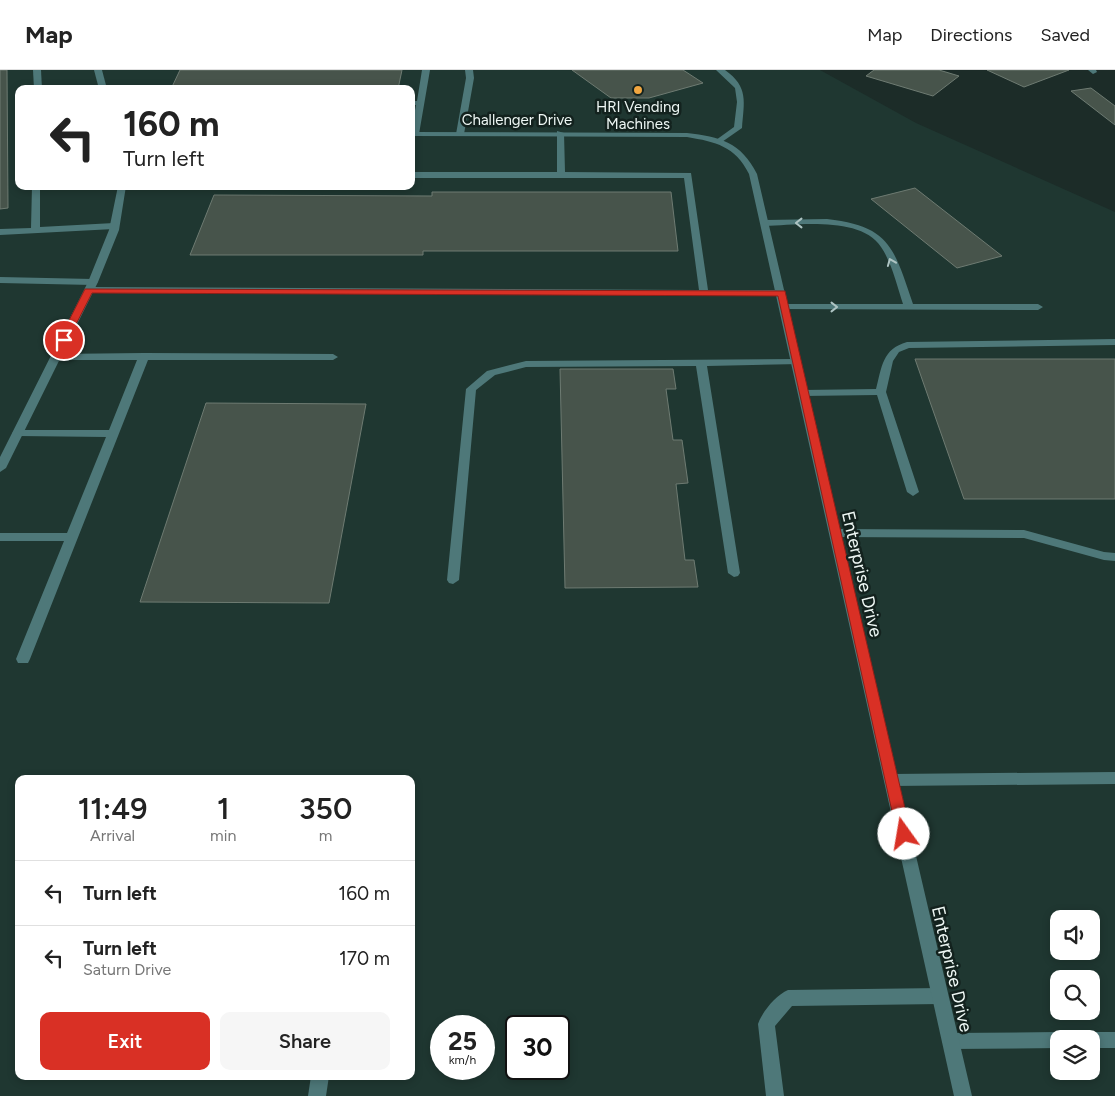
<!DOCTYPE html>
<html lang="en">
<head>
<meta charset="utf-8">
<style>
	:root { --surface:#fff; --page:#f6f6f6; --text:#222; --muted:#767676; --line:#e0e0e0; --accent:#d93025 }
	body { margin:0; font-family:Figtree,sans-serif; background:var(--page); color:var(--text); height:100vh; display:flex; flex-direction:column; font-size:19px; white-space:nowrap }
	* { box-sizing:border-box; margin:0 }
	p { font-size:16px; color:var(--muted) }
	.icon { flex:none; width:28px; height:28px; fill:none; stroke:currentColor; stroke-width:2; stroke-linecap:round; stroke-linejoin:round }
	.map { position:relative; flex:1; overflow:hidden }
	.drawer { position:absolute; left:15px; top:705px; width:400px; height:305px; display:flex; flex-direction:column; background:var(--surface); border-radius:10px; box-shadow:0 2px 8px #0003 }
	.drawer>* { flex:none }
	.hud { position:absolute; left:15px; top:15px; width:400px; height:105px; border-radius:10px; box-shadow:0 2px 8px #0003; background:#fff; color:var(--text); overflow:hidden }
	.controls { position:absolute; left:1050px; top:840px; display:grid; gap:10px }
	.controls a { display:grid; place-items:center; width:50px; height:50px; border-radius:10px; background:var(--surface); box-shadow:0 2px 8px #0003; font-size:25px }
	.speed { position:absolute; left:430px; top:945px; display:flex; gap:10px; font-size:25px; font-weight:700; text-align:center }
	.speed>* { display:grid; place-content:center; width:65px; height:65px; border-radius:50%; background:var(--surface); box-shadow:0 2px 8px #0003; line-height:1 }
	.speed small { font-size:12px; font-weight:400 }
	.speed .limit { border:2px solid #111; border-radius:8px; background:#fff; color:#111 }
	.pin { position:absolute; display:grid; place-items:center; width:42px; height:42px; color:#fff; margin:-21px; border:2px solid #fff; border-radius:50%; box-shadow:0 1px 5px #0007 }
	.me { position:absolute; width:55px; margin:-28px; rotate:347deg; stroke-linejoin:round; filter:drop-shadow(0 0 4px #0008) }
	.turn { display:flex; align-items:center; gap:18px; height:105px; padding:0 25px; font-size:22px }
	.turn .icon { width:65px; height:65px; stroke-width:2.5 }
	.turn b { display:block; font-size:35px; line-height:42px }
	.eta { display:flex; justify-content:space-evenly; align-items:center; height:85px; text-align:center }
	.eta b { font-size:30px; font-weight:600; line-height:35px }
	.primary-button { display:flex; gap:10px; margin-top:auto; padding:10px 25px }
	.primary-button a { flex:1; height:58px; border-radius:10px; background:var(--accent); color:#fff; font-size:20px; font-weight:600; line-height:58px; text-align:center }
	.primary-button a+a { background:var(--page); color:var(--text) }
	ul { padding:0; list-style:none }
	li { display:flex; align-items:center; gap:15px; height:65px; padding:0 25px; border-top:1px solid var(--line) }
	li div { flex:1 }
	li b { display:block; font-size:19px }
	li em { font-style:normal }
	header { display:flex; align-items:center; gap:30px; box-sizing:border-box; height:70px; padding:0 25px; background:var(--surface); border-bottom:1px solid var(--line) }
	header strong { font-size:24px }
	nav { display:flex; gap:28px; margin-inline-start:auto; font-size:18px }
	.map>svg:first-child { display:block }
	.built { fill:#1f3731; fill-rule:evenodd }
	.building { fill:#47544b; stroke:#6e7b72 }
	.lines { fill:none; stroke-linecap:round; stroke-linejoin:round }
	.lane { fill:#4e7879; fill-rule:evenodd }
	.street { fill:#4e7879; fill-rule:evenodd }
	.oneway { stroke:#aec4c3 }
	.route { fill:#d93025; stroke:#8d1f18 }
	.poi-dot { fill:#f1a640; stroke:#13221e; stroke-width:2 }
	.labels { text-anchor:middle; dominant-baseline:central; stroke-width:5; stroke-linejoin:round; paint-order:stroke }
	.far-poi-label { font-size:15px; fill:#eef7f4; stroke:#13221e }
	.far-street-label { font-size:15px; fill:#eef7f4; stroke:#13221e }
	.street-label { font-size:18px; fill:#eef7f4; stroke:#13221e }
</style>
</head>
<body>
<header>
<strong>Map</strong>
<nav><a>Map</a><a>Directions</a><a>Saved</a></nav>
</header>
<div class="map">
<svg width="1115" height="1026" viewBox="0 0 1115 1026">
	<rect width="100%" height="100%" fill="#1c2c28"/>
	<path class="built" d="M 0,0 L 820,0 L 916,53 L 1115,142 L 1115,1026 L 0,1026 ZM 19,19 L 411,19 L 411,116 L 19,116 ZM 19,709 L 411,709 L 411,1006 L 19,1006 ZM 1059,849 L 1091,849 L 1091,881 L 1059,881 ZM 1059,909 L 1091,909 L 1091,941 L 1059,941 ZM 441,956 L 484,956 L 484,999 L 441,999 ZM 516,956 L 559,956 L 559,999 L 516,999 ZM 1059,969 L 1091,969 L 1091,1001 L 1059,1001 Z"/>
	<g class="building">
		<path d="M 0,0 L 7,0 L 8,138 L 0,139 Z"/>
		<path d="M 180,0 L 402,0 L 398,19 L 171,19 Z"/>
		<path d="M 572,0 L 683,0 L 703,13 L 649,28 L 611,28 Z"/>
		<path d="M 874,0 L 939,0 L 959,6 L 933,26 L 866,6 Z"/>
		<path d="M 987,0 L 1069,0 L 1024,17 Z"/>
		<path d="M 1091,18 L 1115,36 L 1115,55 L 1071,21 Z"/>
		<path d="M 915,118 L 1002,186 L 957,198 L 871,129 Z"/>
		<path d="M 432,122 L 671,122 L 678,181 L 423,181 L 423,185 L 190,185 L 214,125 L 432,126 Z"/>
		<path d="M 915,289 L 1115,289 L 1115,429 L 964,429 Z"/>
		<path d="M 560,299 L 673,299 L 676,319 L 666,319 L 673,370 L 682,370 L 688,413 L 676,414 L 685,490 L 694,490 L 698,517 L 565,518 Z"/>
		<path d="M 206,333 L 366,334 L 329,533 L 140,532 Z"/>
	</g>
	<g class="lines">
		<g class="lane">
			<path d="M 33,0 L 41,0 L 42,19 L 34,19 Z"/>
			<path d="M 422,0 L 430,0 L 419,64 L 415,66 L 412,66 L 411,62 L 416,35 L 411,35 L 411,31 L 417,31 Z"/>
			<path d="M 465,0 L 473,0 L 474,8 L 464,64 L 460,66 L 456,64 L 466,8 Z"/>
			<path d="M 716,0 L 725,0 C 749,17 744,32 742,58 L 719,74 L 715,72 L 716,70 L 734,57 L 737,32 L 735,18 Z"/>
			<path d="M 1088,0 L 1096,0 L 1097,2 L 1093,4 Z"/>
			<path d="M 557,61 L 564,63 L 565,102 L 691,103 L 708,220 L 782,220 L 785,221 L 785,225 L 89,223 L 84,220 L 89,217 L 699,220 L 684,108 L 411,108 L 411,102 L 557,102 Z"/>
			<path d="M 32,116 L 40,116 L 40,157 L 114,153 L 118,156 L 114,159 L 0,165 L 0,159 L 31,158 Z"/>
			<path d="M 827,149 C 891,156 894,179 913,234 L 1038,234 L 1043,237 L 1038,240 L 782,239 L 780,237 L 785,234 L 903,234 C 897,216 892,193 881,177 C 861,146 797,155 765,156 L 761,153 L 765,150 Z"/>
			<path d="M 0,207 L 93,209 L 98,212 L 93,215 L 0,213 Z"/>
			<path d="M 1115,269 L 1115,275 L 909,278 L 899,282 L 893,291 L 886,322 L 919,422 L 913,426 L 907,422 L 877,325 L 803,326 L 798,323 L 803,320 L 876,319 C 882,297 882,279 907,272 Z"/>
			<path d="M 144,283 L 333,284 L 338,287 L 333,290 L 148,290 L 30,589 L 28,593 L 18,593 L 16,589 L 64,471 L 0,471 L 0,463 L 67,463 L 106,367 L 18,366 L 12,363 L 18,360 L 109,360 L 137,290 L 56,290 L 51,287 L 56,284 Z"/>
			<path d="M 796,289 L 800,290 L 800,294 L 707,296 L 740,503 L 738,506 L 734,507 L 728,503 L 696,296 L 526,297 L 495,305 L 476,320 L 459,510 L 453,514 L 449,513 L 447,510 L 466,319 L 487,301 L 526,291 Z"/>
			<path d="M 835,459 L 1024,460 L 1104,482 L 1115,483 L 1115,491 L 1104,490 L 1024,468 L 835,467 L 829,463 Z"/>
			<path d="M 1115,702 L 1115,714 L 892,716 L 887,714 L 885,710 L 887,706 L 892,704 Z"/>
			<path d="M 940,918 L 946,920 L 948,926 L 946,932 L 940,934 L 792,936 L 775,956 L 784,1026 L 766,1026 L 758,954 C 762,942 776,925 788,920 Z"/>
			<path d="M 1059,962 L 1065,964 L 1067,969 L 1059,969 L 1059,978 L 951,979 L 945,977 L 942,971 L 945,965 L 951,963 Z"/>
			<path d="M 1091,962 L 1115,962 L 1115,978 L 1091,978 L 1091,969 L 1083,969 L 1085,964 Z"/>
			<path d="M 311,1006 L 329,1006 L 326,1026 L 308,1026 Z"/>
		</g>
		<g class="street">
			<path d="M 94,0 L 102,0 L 107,19 L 99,19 Z"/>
			<path d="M 411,62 L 687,63 C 720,67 741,72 757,104 L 972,1026 L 954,1026 L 749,104 C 735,76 716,72 687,67 L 411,66 Z"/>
			<path d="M 118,116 L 126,116 L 119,160 L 98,212 L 6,398 L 0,402 L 0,387 L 88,212 L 109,160 Z"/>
		</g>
	</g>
	<defs><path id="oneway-chevron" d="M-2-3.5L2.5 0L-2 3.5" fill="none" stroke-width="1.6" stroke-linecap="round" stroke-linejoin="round" transform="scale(1.25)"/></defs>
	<g class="oneway">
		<use href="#oneway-chevron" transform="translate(799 153) rotate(-180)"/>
		<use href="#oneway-chevron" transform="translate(891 192) rotate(-112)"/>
		<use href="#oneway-chevron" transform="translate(834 237)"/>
	</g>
	<path class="route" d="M 85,219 L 785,221 L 911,764 L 909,768 L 899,768 L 897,764 L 778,226 L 92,223 L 68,270 L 61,272 L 59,270 Z"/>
	<circle class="poi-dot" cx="638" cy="20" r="5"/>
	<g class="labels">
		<g class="far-poi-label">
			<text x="638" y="37">HRI Vending<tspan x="638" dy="17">Machines</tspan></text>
		</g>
		<g class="far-street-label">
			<text x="517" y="50">Challenger Drive</text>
		</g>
		<g class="street-label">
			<text transform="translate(862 504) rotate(77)">Enterprise Drive</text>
			<text transform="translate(952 899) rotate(77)">Enterprise Drive</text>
		</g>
	</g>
</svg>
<div class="controls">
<a><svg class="icon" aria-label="sound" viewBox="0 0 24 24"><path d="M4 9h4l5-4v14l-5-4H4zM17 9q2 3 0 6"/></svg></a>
<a><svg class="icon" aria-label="search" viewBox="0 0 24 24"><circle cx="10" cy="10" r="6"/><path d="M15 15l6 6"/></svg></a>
<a><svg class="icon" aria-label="layers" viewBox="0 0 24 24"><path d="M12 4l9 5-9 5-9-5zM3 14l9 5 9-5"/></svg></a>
</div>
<div class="speed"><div>25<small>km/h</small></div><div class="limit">30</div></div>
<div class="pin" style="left:64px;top:270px;background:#d93025"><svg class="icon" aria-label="arrive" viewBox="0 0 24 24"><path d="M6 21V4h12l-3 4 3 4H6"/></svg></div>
<svg class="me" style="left:904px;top:764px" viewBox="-20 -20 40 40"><circle r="19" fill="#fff"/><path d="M0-13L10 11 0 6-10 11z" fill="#d93025"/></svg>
<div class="hud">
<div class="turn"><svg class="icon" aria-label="left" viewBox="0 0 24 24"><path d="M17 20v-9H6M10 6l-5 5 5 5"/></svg><div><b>160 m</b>Turn left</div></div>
</div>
<section class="drawer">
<div class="eta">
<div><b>11:49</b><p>Arrival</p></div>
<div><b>1</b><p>min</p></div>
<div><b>350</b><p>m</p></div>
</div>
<ul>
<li><svg class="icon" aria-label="left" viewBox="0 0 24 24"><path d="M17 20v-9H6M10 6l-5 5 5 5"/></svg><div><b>Turn left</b></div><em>160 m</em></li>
<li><svg class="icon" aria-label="left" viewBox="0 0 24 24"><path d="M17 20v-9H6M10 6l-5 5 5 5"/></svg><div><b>Turn left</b><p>Saturn Drive</p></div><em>170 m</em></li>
</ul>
<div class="primary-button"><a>Exit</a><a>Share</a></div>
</section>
</div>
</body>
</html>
